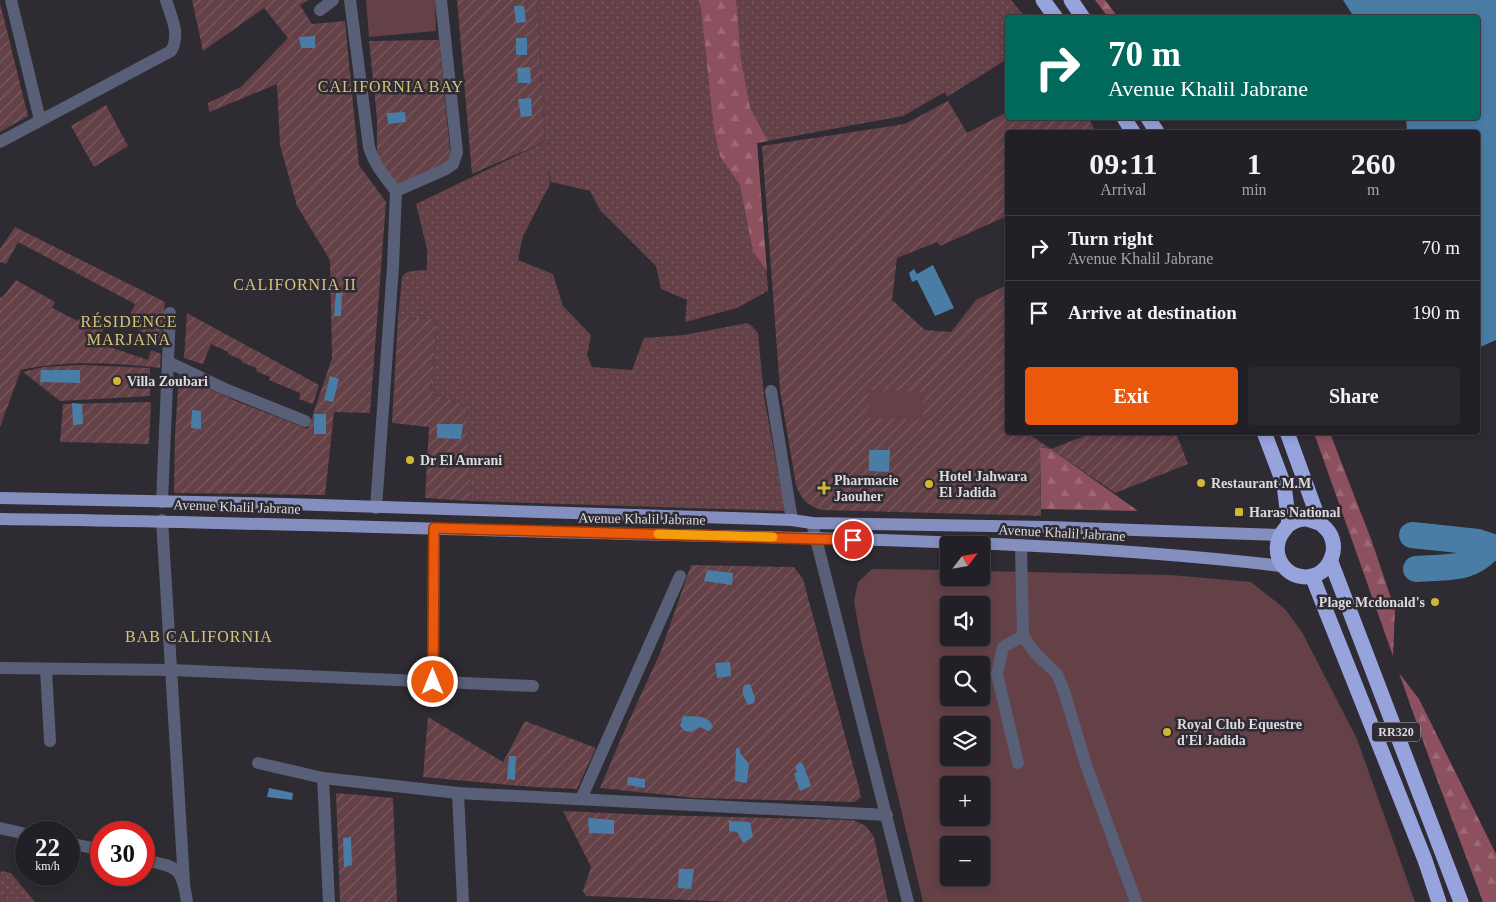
<!DOCTYPE html>
<html lang="en">
<head>
<meta charset="utf-8">
<style>
	:root { --surface:#222026; --page:#2a282e; --text:#f1f3f6; --muted:#a2a3a7; --line:#3f3e43; --accent:#ea580c }
	body { margin:0; font-family:Georgia,serif; background:var(--page); color:var(--text); height:100vh; display:flex; flex-direction:column; font-size:19px; white-space:nowrap }
	* { box-sizing:border-box; margin:0 }
	p { font-size:16px; color:var(--muted) }
	.icon { flex:none; width:28px; height:28px; fill:none; stroke:currentColor; stroke-width:2; stroke-linecap:round; stroke-linejoin:round }
	.map { position:relative; flex:1; overflow:hidden }
	.side { position:absolute; left:1005px; top:130px; width:475px; height:305px; display:flex; flex-direction:column; background:var(--surface); border-radius:5px; box-shadow:0 2px 8px #0003,0 0 0 1px var(--line) }
	.side>* { flex:none }
	.top-card { position:absolute; left:1005px; top:15px; width:475px; height:105px; border-radius:5px; box-shadow:0 2px 8px #0003,0 0 0 1px var(--line); background:#00695c; color:#fff; overflow:hidden }
	.needle { width:32px; rotate:59deg }
	.tools { position:absolute; left:940px; top:536px; display:grid; gap:10px }
	.tools a { display:grid; place-items:center; width:50px; height:50px; border-radius:5px; background:var(--surface); box-shadow:0 2px 8px #0003,0 0 0 1px var(--line); font-size:25px }
	.speed { position:absolute; left:15px; top:821px; display:flex; gap:10px; font-size:25px; font-weight:700; text-align:center }
	.speed>* { display:grid; place-content:center; width:65px; height:65px; border-radius:50%; background:var(--surface); box-shadow:0 2px 8px #0003,0 0 0 1px var(--line); line-height:1 }
	.speed small { font-size:12px; font-weight:400 }
	.speed .limit { border:8px solid #d22; background:#fff; color:#111 }
	.pin { position:absolute; display:grid; place-items:center; width:42px; height:42px; color:#fff; margin:-21px; border:2px solid #fff; border-radius:50%; box-shadow:0 1px 5px #0007 }
	.me { position:absolute; width:55px; margin:-28px; rotate:0deg; stroke-linejoin:round; filter:drop-shadow(0 0 4px #0008) }
	.turn { display:flex; align-items:center; gap:18px; height:105px; padding:0 20px; font-size:22px }
	.turn .icon { width:65px; height:65px; stroke-width:2.5 }
	.turn b { display:block; font-size:35px; line-height:42px }
	.eta { display:flex; justify-content:space-evenly; align-items:center; height:85px; text-align:center }
	.eta b { font-size:30px; font-weight:600; line-height:35px }
	.action { display:flex; gap:10px; margin-top:auto; padding:10px 20px }
	.action a { flex:1; height:58px; border-radius:5px; background:var(--accent); color:#fff; font-size:20px; font-weight:600; line-height:58px; text-align:center }
	.action a+a { background:var(--page); color:var(--text) }
	ul { padding:0; list-style:none }
	li { display:flex; align-items:center; gap:15px; height:65px; padding:0 20px; border-top:1px solid var(--line) }
	li div { flex:1 }
	li b { display:block; font-size:19px }
	li em { font-style:normal }
	.map>svg:first-child { display:block }
	.grass { fill:url(#grass-dots) }
	.forest { fill:url(#forest-firs) }
	.garden { fill:url(#garden-furrows) }
	.pitch { fill:#644047; fill-rule:evenodd }
	.water { fill:#497da6 }
	.lines { fill:none; stroke-linecap:round; stroke-linejoin:round }
	.river { stroke:#497da6; stroke-width:26 }
	.minor { stroke:#595f76; stroke-width:12 }
	.major { stroke:#858fbf; stroke-width:12 }
	.highway { stroke:#96a3dc; stroke-width:15 }
	.route-casing { stroke:#983908; stroke-width:12 }
	.route { stroke:#ea580c; stroke-width:9 }
	.slow { stroke:#f59e0b; stroke-width:9 }
	.poi-dot { fill:#d1b736; stroke:#2e2b32; stroke-width:2 }
	.labels { text-anchor:middle; dominant-baseline:central; stroke-width:5; stroke-linejoin:round; paint-order:stroke }
	.shield { fill:#2e2b32; stroke:#a8a6ab; stroke-width:1 }
	.shield-label { font-size:12px; font-weight:bold; fill:#dcdadf }
	.poi-label { font-size:14px; font-weight:bold; fill:#dcdadf; stroke:#2e2b32; text-anchor:start }
	.street-label { font-size:14px; fill:#dcdadf; stroke:#2e2b32 }
	.quarter-label { font-size:16px; letter-spacing:1px; fill:#d6c577; stroke:#2e2b32 }
</style>
</head>
<body>
<div class="map">
<svg width="1496" height="902" viewBox="0 0 1496 902">
	<defs>
		<pattern id="grass-dots" width="8" height="8" patternUnits="userSpaceOnUse" patternTransform="scale(1.25)"><rect width="8" height="8" fill="#644047"/><path d="M2 2h.1M6 6h.1" fill="none" stroke="#7a5b61" stroke-width="1.8" stroke-linecap="round"/></pattern>
		<pattern id="forest-firs" width="22" height="20" patternUnits="userSpaceOnUse" patternTransform="scale(1.25)"><rect width="22" height="20" fill="#8d505e"/><path d="M5 1l3.5 6h-7zM16 11l3.5 6h-7z" fill="#9c6975"/></pattern>
		<pattern id="garden-furrows" width="10" height="10" patternUnits="userSpaceOnUse" patternTransform="scale(1.25)"><rect width="10" height="10" fill="#644047"/><path d="M-1 1l2-2M0 10L10 0M9 11l2-2" fill="none" stroke="#7a5b61"/></pattern>
	</defs>
	<rect width="100%" height="100%" fill="#2e2b32"/>
	<g class="grass">
		<path d="M 537,0 L 1011,0 L 1025,17 L 1008,18 L 1007,59 L 947,97 L 945,92 L 903,116 L 757,143 L 768,291 L 737,308 L 685,322 L 687,300 L 661,289 L 656,266 L 600,210 L 590,191 L 551,182 L 548,169 L 550,184 L 523,236 L 518,260 L 553,274 L 563,306 L 591,335 L 587,355 L 592,367 L 632,370 L 644,338 L 684,335 L 747,323 L 752,326 L 758,333 L 764,396 L 785,511 L 471,501 L 466,405 L 431,393 L 437,319 L 398,318 L 402,278 C 405,269 418,271 427,270 L 427,249 L 416,204 L 545,142 Z"/>
		<path d="M 2,871 L 11,873 L 35,902 L 0,902 L 0,873 Z"/>
	</g>
	<g class="forest">
		<path d="M 698,0 L 736,0 L 741,60 L 750,108 L 768,141 L 757,143 L 767,271 L 753,251 L 740,185 L 720,156 L 714,129 L 701,8 Z"/>
		<path d="M 1095,0 L 1105,0 L 1118,17 L 1108,17 Z"/>
		<path d="M 1314,433 L 1330,433 L 1371,539 L 1395,610 L 1393,656 Z"/>
		<path d="M 1040,447 L 1051,449 L 1138,511 L 1041,509 Z"/>
		<path d="M 1399,673 L 1419,699 L 1496,854 L 1496,902 L 1483,902 L 1432,766 Z"/>
	</g>
	<g class="garden">
		<path d="M 192,0 L 309,0 L 300,5 L 312,24 L 345,21 L 359,165 L 386,202 L 370,413 L 334,412 L 325,495 L 174,493 L 175,434 L 179,375 L 236,401 L 308,429 L 332,358 L 330,260 L 297,206 L 280,145 L 277,84 L 209,112 L 208,103 L 241,87 L 288,38 L 264,8 L 203,51 Z"/>
		<path d="M 457,0 L 537,0 L 545,142 L 472,174 Z"/>
		<path d="M 0,3 L 28,116 L 0,132 Z"/>
		<path d="M 439,40 L 451,160 L 399,186 L 386,173 L 377,152 L 377,119 L 369,41 Z"/>
		<path d="M 948,101 L 967,133 L 1007,112 L 1008,118 L 1088,118 L 1096,132 L 1008,132 L 1007,216 L 940,246 L 937,242 L 897,258 L 892,300 L 925,330 L 951,332 L 976,300 L 1007,285 L 1008,432 L 1027,433 L 1051,449 L 1092,433 L 1176,433 L 1188,464 L 1115,493 L 1051,449 L 1040,447 L 1041,516 L 821,510 C 807,505 801,499 796,485 L 780,390 L 762,146 L 905,124 Z"/>
		<path d="M 106,105 L 128,146 L 94,167 L 71,126 Z"/>
		<path d="M 15,227 L 165,302 L 161,342 L 126,323 L 135,304 L 18,242 L 6,264 L 0,262 L 0,249 Z"/>
		<path d="M 16,280 L 55,302 L 52,308 L 78,321 L 83,314 L 104,328 L 98,343 L 148,360 L 151,350 L 161,354 L 160,368 C 114,363 67,360 21,370 L 0,427 L 0,297 L 2,298 Z"/>
		<path d="M 187,313 L 319,385 L 313,404 L 299,399 L 300,393 L 269,380 L 270,377 L 256,371 L 257,368 L 241,362 L 242,360 L 228,354 L 228,352 L 211,344 L 203,364 L 184,358 Z"/>
		<path d="M 398,318 L 437,319 L 431,393 L 466,405 L 471,501 L 425,498 L 429,427 L 392,423 Z"/>
		<path d="M 80,365 L 150,368 L 150,396 L 60,401 L 23,372 L 43,367 Z"/>
		<path d="M 151,402 L 149,444 L 60,442 L 63,404 Z"/>
		<path d="M 691,565 L 794,567 L 803,579 L 858,784 L 861,797 L 855,802 L 696,798 L 600,788 L 622,736 L 661,651 Z"/>
		<path d="M 428,717 L 503,762 L 525,721 L 596,748 L 577,789 L 533,787 L 423,777 Z"/>
		<path d="M 336,793 L 393,798 L 397,902 L 340,902 Z"/>
		<path d="M 563,811 L 651,815 L 853,820 L 866,826 L 874,837 L 888,902 L 734,902 L 586,896 L 583,891 L 591,867 Z"/>
	</g>
	<g class="pitch">
		<path d="M 366,0 L 435,0 L 436,31 L 369,37 Z"/>
		<path d="M 869,390 L 924,392 L 923,419 L 868,418 Z"/>
		<path d="M 872,569 L 949,570 L 949,578 L 981,578 L 981,571 L 1171,575 L 1251,582 L 1285,609 L 1302,632 L 1357,739 L 1415,902 L 923,902 L 861,641 L 854,601 L 858,582 ZM 949,605 L 981,605 L 981,638 L 949,638 ZM 949,665 L 981,665 L 981,698 L 949,698 ZM 949,725 L 981,725 L 981,758 L 949,758 ZM 949,785 L 981,785 L 981,818 L 949,818 ZM 949,845 L 981,845 L 981,878 L 949,878 Z"/>
	</g>
	<g class="water">
		<path d="M 1343,0 L 1496,0 L 1496,340 L 1478,348 L 1478,132 L 1407,132 L 1406,118 L 1478,118 L 1478,18 L 1354,17 Z"/>
		<path d="M 514,6 L 524,6 L 526,22 L 516,23 Z"/>
		<path d="M 315,36 L 315,48 L 301,48 L 299,37 Z"/>
		<rect x="516" y="38" width="11" height="17"/>
		<path d="M 530,67 L 531,83 L 518,83 L 517,68 Z"/>
		<path d="M 531,98 L 532,116 L 521,117 L 518,99 Z"/>
		<path d="M 405,112 L 406,122 L 388,124 L 387,113 Z"/>
		<path d="M 933,265 L 954,308 L 935,316 L 917,280 L 912,282 L 909,273 L 914,269 L 917,274 Z"/>
		<path d="M 336,293 L 342,293 L 341,316 L 334,316 Z"/>
		<path d="M 41,370 L 80,370 L 80,383 L 40,382 Z"/>
		<path d="M 330,376 L 339,379 L 333,402 L 324,400 Z"/>
		<path d="M 72,403 L 82,404 L 83,424 L 73,425 Z"/>
		<path d="M 192,410 L 201,411 L 201,429 L 191,428 Z"/>
		<rect x="314" y="414" width="12" height="20"/>
		<path d="M 437,424 L 463,424 L 461,439 L 437,438 Z"/>
		<path d="M 869,450 L 890,450 L 889,472 L 869,471 Z"/>
		<path d="M 707,570 L 733,573 L 732,585 L 704,581 Z"/>
		<path d="M 730,662 L 731,676 L 717,678 L 715,663 Z"/>
		<path d="M 750,684 L 755,698 L 754,703 L 748,705 C 744,697 741,693 744,685 Z"/>
		<path d="M 683,716 C 694,717 709,714 713,727 L 709,731 L 699,727 L 691,732 L 685,731 L 680,726 Z"/>
		<path d="M 736,748 L 740,749 L 740,753 L 749,764 L 747,783 L 735,781 Z"/>
		<path d="M 509,756 L 516,756 L 515,780 L 507,779 Z"/>
		<path d="M 800,762 L 803,764 L 811,786 L 800,791 L 794,774 L 797,772 L 795,767 Z"/>
		<path d="M 628,777 L 645,779 L 645,788 L 627,785 Z"/>
		<path d="M 269,788 L 293,793 L 292,800 L 267,797 Z"/>
		<path d="M 588,818 L 614,820 L 614,834 L 589,833 Z"/>
		<path d="M 729,821 L 750,822 L 753,837 L 743,843 L 737,832 L 729,831 Z"/>
		<path d="M 351,837 L 352,865 L 344,867 L 343,838 Z"/>
		<path d="M 679,869 L 694,869 L 691,889 L 678,888 Z"/>
	</g>
	<g class="lines">
		<g class="river">
			<path d="M 1412,535 L 1478,542 L 1496,548"/>
			<path d="M 1416,569 C 1445,566 1470,572 1490,547"/>
		</g>
		<g class="minor">
			<path d="M 11,0 L 40,120"/>
			<path d="M 350,0 L 369,147 C 374,164 385,177 396,191"/>
			<path d="M 320,10 L 333,0"/>
			<path d="M 0,142 L 171,51 C 181,34 171,17 166,0"/>
			<path d="M 168,362 L 225,389 L 305,421"/>
			<path d="M 771,391 L 792,520"/>
			<path d="M 162,502 L 170,313"/>
			<path d="M 376,508 L 393,266 L 396,191 L 446,169 L 453,164 L 457,152 L 441,0"/>
			<path d="M 162,520 L 184,882"/>
			<path d="M 812,523 L 908,902"/>
			<path d="M 1021,545 L 1023,636 L 1036,654 L 1057,674 L 1065,694 L 1086,765 L 1136,902"/>
			<path d="M 0,668 L 171,670 L 533,686"/>
			<path d="M 46,669 L 50,741"/>
			<path d="M 433,682 L 434,528"/>
			<path d="M 258,763 L 323,778 L 458,793 L 887,815"/>
			<path d="M 1018,763 L 997,674 L 1003,647 L 1023,636"/>
			<path d="M 323,778 L 329,902"/>
			<path d="M 458,793 L 463,902"/>
			<path d="M 581,799 L 680,576"/>
			<path d="M 0,828 L 26,834"/>
			<path d="M 69,843 L 101,850"/>
			<path d="M 144,860 C 177,867 182,866 187,902"/>
		</g>
		<g class="major">
			<path d="M 0,498 L 287,504 L 792,520 L 812,523 L 1048,527 L 1279,535"/>
			<path d="M 0,519 C 211,521 421,529 632,534 C 849,539 1066,541 1282,566"/>
		</g>
		<g class="highway">
			<path d="M 1043,0 L 1056,18"/>
			<path d="M 1071,0 L 1083,18"/>
			<path d="M 1124,118 L 1133,132"/>
			<path d="M 1148,118 L 1157,132"/>
			<path d="M 1264,432 L 1284,485 L 1289,524"/>
			<path d="M 1287,432 L 1320,523 C 1323,526 1328,530 1330,534 C 1338,548 1331,567 1318,574 C 1289,587 1264,553 1285,529 C 1289,523 1298,519 1305,519 C 1309,519 1315,522 1320,523"/>
			<path d="M 1331,562 L 1461,902"/>
			<path d="M 1312,576 L 1425,860 L 1439,902"/>
		</g>
	</g>
	<g class="lines">
		<defs>
			<path id="route" d="M 433,682 L 434,528 L 853,540"/>
		</defs>
		<use href="#route" class="route-casing"/>
		<use href="#route" class="route"/>
		<path class="slow" d="M 658,534 L 773,537"/>
	</g>
	<g class="poi-dot">
		<circle cx="117" cy="381" r="5"/>
		<circle cx="410" cy="460" r="5"/>
		<circle cx="1201" cy="483" r="5"/>
		<circle cx="929" cy="484" r="5"/>
		<path d="M821.5 480.5h5v5h5v5h-5v5h-5v-5h-5v-5h5z"/>
		<rect x="1234" y="507" width="10" height="10" rx="2.5"/>
		<circle cx="1435" cy="602" r="5"/>
		<circle cx="1167" cy="732" r="5"/>
	</g>
	<g class="labels">
		<rect class="shield" x="1372" y="722.5" width="48" height="19" rx="4"/>
		<g class="shield-label">
			<text x="1396" y="732">RR320</text>
		</g>
		<g class="poi-label">
			<text x="127" y="381">Villa Zoubari</text>
			<text x="420" y="460">Dr El Amrani</text>
			<text x="939" y="476">Hotel Jahwara<tspan x="939" dy="16">El Jadida</tspan></text>
			<text x="834" y="480">Pharmacie<tspan x="834" dy="16">Jaouher</tspan></text>
			<text x="1211" y="483">Restaurant M.M</text>
			<text x="1249" y="512">Haras National</text>
			<text x="1425" y="602" text-anchor="end">Plage Mcdonald's</text>
			<text x="1177" y="724">Royal Club Equestre<tspan x="1177" dy="16">d'El Jadida</tspan></text>
		</g>
		<g class="street-label">
			<text transform="translate(237 507) rotate(2)">Avenue Khalil Jabrane</text>
			<text transform="translate(642 519) rotate(1)">Avenue Khalil Jabrane</text>
			<text transform="translate(1062 533) rotate(3)">Avenue Khalil Jabrane</text>
		</g>
		<g class="quarter-label">
			<text x="391" y="86">CALIFORNIA BAY</text>
			<text x="295" y="284">CALIFORNIA II</text>
			<text x="129" y="321">RÉSIDENCE<tspan x="129" dy="18">MARJANA</tspan></text>
			<text x="199" y="636">BAB CALIFORNIA</text>
		</g>
	</g>
</svg>
<div class="tools">
<a><svg class="needle" viewBox="-14 -14 28 28"><path d="M0-13l5 13h-10z" fill="#e53935"/><path d="M0 13l5-13h-10z" fill="#a2a3a7"/></svg></a>
<a><svg class="icon" aria-label="sound" viewBox="0 0 24 24"><path d="M4 9h4l5-4v14l-5-4H4zM17 9q2 3 0 6"/></svg></a>
<a><svg class="icon" aria-label="search" viewBox="0 0 24 24"><circle cx="10" cy="10" r="6"/><path d="M15 15l6 6"/></svg></a>
<a><svg class="icon" aria-label="layers" viewBox="0 0 24 24"><path d="M12 4l9 5-9 5-9-5zM3 14l9 5 9-5"/></svg></a>
<a>+</a>
<a>−</a>
</div>
<div class="speed"><div>22<small>km/h</small></div><div class="limit">30</div></div>
<div class="pin" style="left:853px;top:540px;background:#d93025"><svg class="icon" aria-label="arrive" viewBox="0 0 24 24"><path d="M6 21V4h12l-3 4 3 4H6"/></svg></div>
<svg class="me" style="left:433px;top:682px" viewBox="-20 -20 40 40"><circle r="17" fill="#ea580c" stroke="#fff" stroke-width="3"/><path d="M0-11L8 9 0 5-8 9z" fill="#fff"/></svg>
<div class="top-card">
<div class="turn"><svg class="icon" aria-label="right" viewBox="0 0 24 24"><path d="M7 20v-9h11M14 6l5 5-5 5"/></svg><div><b>70 m</b>Avenue Khalil Jabrane</div></div>
</div>
<section class="side">
<div class="eta">
<div><b>09:11</b><p>Arrival</p></div>
<div><b>1</b><p>min</p></div>
<div><b>260</b><p>m</p></div>
</div>
<ul>
<li><svg class="icon" aria-label="right" viewBox="0 0 24 24"><path d="M7 20v-9h11M14 6l5 5-5 5"/></svg><div><b>Turn right</b><p>Avenue Khalil Jabrane</p></div><em>70 m</em></li>
<li><svg class="icon" aria-label="arrive" viewBox="0 0 24 24"><path d="M6 21V4h12l-3 4 3 4H6"/></svg><div><b>Arrive at destination</b></div><em>190 m</em></li>
</ul>
<div class="action"><a>Exit</a><a>Share</a></div>
</section>
</div>
</body>
</html>
